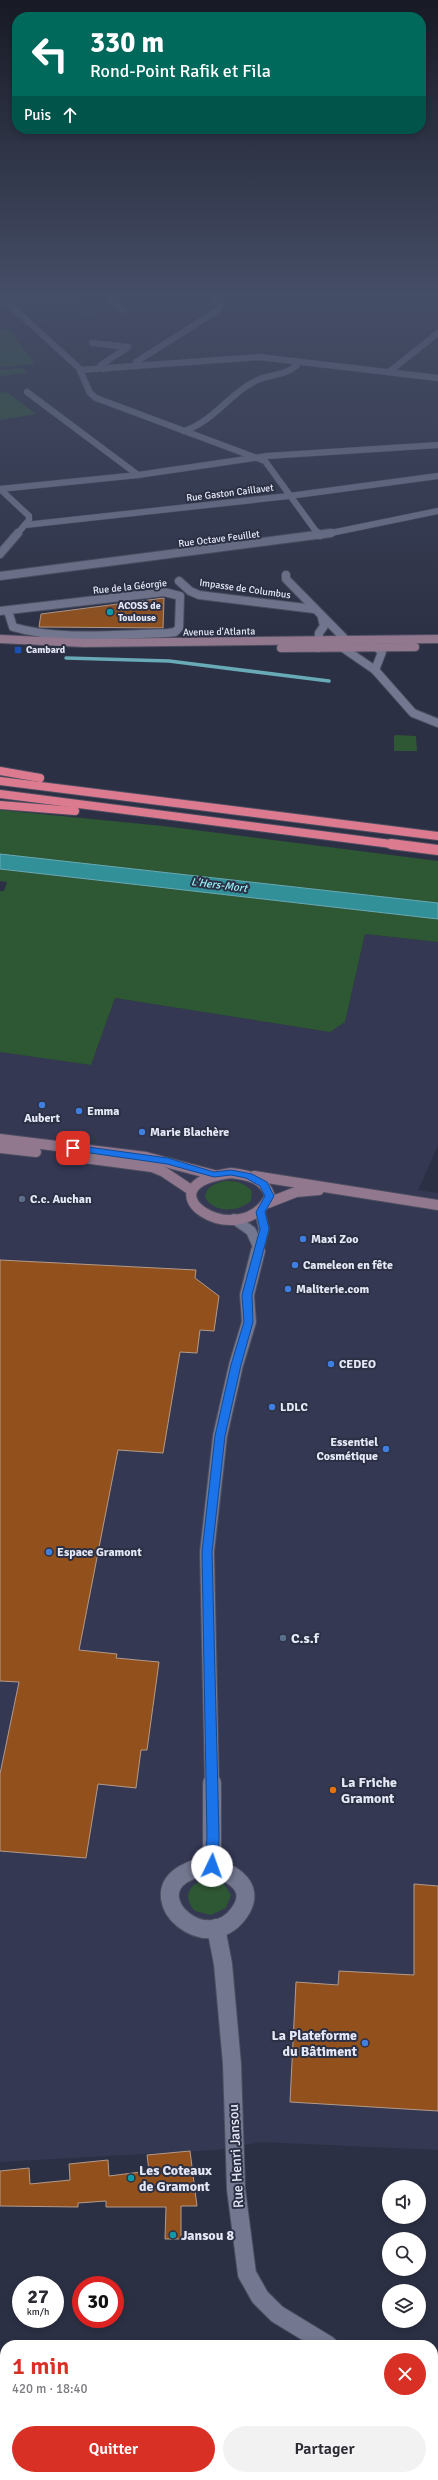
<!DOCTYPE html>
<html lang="fr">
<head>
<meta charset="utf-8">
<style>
	:root { --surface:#fff; --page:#f2f2f3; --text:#2b2b33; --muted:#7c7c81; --accent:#d93025 }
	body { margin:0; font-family:Signika,sans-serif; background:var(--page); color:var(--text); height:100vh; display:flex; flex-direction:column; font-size:15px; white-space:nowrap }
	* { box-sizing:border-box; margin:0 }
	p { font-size:13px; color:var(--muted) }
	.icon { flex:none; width:22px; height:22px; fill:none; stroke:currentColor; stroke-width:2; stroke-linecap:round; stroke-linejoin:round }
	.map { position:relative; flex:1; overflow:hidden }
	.side { position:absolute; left:0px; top:2340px; width:438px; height:140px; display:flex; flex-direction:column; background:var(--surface); border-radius:16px 16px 0 0; box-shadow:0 2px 6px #0003 }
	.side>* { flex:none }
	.hud { position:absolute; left:12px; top:12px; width:414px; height:122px; border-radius:16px; box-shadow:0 2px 6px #0003; background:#00695c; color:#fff; overflow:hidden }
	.tools { position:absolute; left:382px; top:2180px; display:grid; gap:8px }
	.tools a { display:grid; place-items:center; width:44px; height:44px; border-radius:50%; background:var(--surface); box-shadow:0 2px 6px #0003; font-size:20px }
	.speed { position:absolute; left:12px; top:2276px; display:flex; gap:8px; font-size:20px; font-weight:700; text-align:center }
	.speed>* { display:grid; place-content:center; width:52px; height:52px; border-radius:50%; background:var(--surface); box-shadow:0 2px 6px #0003; line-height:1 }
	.speed small { font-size:10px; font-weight:400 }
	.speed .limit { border:6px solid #d22; background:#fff; color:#111 }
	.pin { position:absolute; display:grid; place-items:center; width:34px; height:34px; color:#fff; margin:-17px; border-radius:8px; box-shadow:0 2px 6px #0006 }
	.me { position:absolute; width:44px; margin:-22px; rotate:3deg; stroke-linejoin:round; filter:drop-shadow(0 0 3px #0008) }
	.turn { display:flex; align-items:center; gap:14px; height:84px; padding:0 12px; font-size:18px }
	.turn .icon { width:52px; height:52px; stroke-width:2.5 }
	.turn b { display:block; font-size:28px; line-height:34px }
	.then { display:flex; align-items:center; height:38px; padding:0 12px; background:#0003; gap:8px; font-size:15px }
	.round { display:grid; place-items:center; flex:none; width:42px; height:42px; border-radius:21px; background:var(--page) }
	.summary { display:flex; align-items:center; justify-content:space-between; height:68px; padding:0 12px }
	h1 { font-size:24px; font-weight:600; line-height:30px; color:var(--accent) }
	.primary-button { display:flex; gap:8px; margin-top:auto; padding:8px 12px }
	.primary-button a { flex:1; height:46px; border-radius:24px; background:var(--accent); color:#fff; font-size:16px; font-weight:600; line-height:46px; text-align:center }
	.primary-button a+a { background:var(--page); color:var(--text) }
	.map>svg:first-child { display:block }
	.built { fill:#343853 }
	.green { fill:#2e5733 }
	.water { fill:#329099; stroke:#68aab5 }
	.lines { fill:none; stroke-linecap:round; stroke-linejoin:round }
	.stream { stroke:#68aab5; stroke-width:3.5 }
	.building { fill:#92511c; stroke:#b39a8a }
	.street-far4-casing { stroke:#4b4d5f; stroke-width:7 }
	.street-far3-casing { stroke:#4b4d5f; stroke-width:10 }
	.street-far2-casing { stroke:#4b4d5f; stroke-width:12 }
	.street-far1-casing { stroke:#4b4d5f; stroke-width:16 }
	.street-casing { stroke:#4b4d5f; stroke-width:20 }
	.secondary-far1-casing { stroke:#4b4d5f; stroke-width:10 }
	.secondary-casing { stroke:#4b4d5f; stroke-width:12 }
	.highway-far1-casing { stroke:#4b4d5f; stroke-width:10 }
	.highway-casing { stroke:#4b4d5f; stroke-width:12 }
	.street-far4 { stroke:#73778f; stroke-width:6 }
	.street-far3 { stroke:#73778f; stroke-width:8 }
	.street-far2 { stroke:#73778f; stroke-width:10 }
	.street-far1 { stroke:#73778f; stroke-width:14 }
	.street { stroke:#73778f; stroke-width:18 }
	.secondary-far1 { stroke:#92788f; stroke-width:8 }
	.secondary { stroke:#92788f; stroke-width:10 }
	.highway-far1 { stroke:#dc7b8f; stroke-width:8 }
	.highway { stroke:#dc7b8f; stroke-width:10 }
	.route { fill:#1a73e8; stroke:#114b97 }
	.culture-dot { fill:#0f9aa8; stroke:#2c3044; stroke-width:1.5 }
	.transit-dot { fill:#1a4fb4; stroke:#2c3044; stroke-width:1.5 }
	.shop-dot { fill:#3f7fe0; stroke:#2c3044; stroke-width:1.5 }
	.service-dot { fill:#5c6f8a; stroke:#2c3044; stroke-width:1.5 }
	.food-dot { fill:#e8710a; stroke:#2c3044; stroke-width:1.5 }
	.labels { text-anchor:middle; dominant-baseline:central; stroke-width:4; stroke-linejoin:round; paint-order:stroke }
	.far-street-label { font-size:10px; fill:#e5e8f6; stroke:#2c3044 }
	.far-poi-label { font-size:10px; font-weight:bold; fill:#e5e8f6; stroke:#2c3044; text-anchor:start }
	.far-water-label { font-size:11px; font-style:italic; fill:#9aeff7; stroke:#2c3044 }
	.poi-label { font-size:12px; font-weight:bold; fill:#e5e8f6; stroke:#2c3044; text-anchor:start }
	.near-poi-label { font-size:14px; font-weight:bold; fill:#e5e8f6; stroke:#2c3044; text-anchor:start }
	.near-street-label { font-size:14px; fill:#e5e8f6; stroke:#2c3044 }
</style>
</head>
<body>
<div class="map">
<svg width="438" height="2480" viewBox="0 0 438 2480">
	<rect width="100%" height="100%" fill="#2c3044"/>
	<g class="built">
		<path d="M 8,295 L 78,295 L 98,313 L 90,316 L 40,323 Z"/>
		<path d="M 365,934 L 438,942 L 438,1146 L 418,1190 L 438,1193 L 438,2150 L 261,2142 L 217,2150 L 0,2162 L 0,1052 L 91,1065 L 115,998 L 330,1032 L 345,1022 Z"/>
	</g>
	<g class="green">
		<path d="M 9,329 L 35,364 L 0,367 L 0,330 Z"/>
		<path d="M 23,368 L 27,373 L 0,376 L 0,370 Z"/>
		<path d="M 6,392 L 36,414 L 0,420 L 0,393 Z"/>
		<path d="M 396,735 L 416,736 L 417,751 L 394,751 L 394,736 Z"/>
		<path d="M 0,810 L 163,826 L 438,861 L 438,903 L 0,854 Z"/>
		<path d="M 0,869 L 438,919 L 438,942 L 365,934 L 345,1022 L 330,1032 L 115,998 L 91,1065 L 0,1052 L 0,891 L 4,891 L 7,882 L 0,881 Z"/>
		<path d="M 224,1181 C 235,1181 244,1182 252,1191 L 251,1201 C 238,1212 214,1214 205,1197 C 206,1186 215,1184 224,1181 Z"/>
		<path d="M 207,1879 L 223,1883 L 231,1895 L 226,1908 L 211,1915 L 195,1911 C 181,1896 190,1883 207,1879 Z"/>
	</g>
	<path class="water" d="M 0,854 L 438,903 L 438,919 L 0,869 Z"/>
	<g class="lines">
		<path class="stream" d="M 66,658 L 169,661 L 329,681"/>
	</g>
	<g class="building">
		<path d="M 164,598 L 163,628 L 39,627 L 41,614 Z"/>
		<path d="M 0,1260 L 196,1270 L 195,1278 L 219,1296 L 214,1331 L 200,1330 L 197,1353 L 180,1352 L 163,1453 L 118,1450 L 79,1650 L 117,1654 L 116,1658 L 159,1662 L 147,1750 L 141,1750 L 136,1788 L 98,1784 L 86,1858 L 0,1851 L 0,1774 L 19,1682 L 0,1681 Z"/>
		<path d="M 414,1884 L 438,1886 L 438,2111 L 290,2102 L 296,1982 L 338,1985 L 339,1971 L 414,1975 Z"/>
		<path d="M 190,2151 L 197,2206 L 181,2206 L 181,2239 L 165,2239 L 166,2207 L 106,2207 L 106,2201 L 78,2203 L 78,2207 L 0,2206 L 0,2171 L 29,2168 L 30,2184 L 70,2180 L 69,2164 L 108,2160 L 109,2176 L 149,2171 L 147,2155 Z"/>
	</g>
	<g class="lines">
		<defs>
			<g id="street-far4">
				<path d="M 104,295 L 122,310"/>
				<path d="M 0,296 L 79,368 L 90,393 L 96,398 L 265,461 L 318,534"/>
				<path d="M 92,343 L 128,347 L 101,365 L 103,369"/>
				<path d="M 137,366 L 136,362 L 218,310 L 221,304 L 212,295"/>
				<path d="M 80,370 L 259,357 L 438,378"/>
				<path d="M 389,372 L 438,333"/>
				<path d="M 27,392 L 138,475"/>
				<path d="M 184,431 C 215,421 232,390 260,379 C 274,374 286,375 297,365"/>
				<path d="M 0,489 L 138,475 L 267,456 L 438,445"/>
				<path d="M 0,489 L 29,516 L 29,520 L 17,534"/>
				<path d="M 25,525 L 289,496 L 438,476"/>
				<path d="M 326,534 L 438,511"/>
			</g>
			<g id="street-far3">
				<path d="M 317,533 L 320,535"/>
				<path d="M 0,554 L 18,533"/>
				<path d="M 286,575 L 286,579 L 345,639"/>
				<path d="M 0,576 L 331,533"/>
				<path d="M 179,581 L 190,591 L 199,595 L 314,609"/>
				<path d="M 0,611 L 164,592 L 180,596 L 179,628 L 175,632 L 168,633 C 120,634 59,641 13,627 L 8,611"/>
				<path d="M 369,641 L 382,652 L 375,670"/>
				<path d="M 318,648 L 319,633 L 324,626 L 322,618"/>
				<path d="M 343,648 L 375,670 L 413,713 L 438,723"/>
			</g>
			<g id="street-far2">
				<path d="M 234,1219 L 251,1231 L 259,1249"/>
				<path d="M 258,1252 L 264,1229 L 260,1212"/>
			</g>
			<path id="street-far1" d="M 212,1784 L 207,1552 L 220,1436 L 236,1365 L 249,1322 L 247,1295 L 258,1251"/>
			<g id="street">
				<path d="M 212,1783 L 212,1866"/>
				<path d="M 201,1866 C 225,1868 260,1884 239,1913 C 207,1957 143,1901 182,1875 C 187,1872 195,1869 201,1866 Z"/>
				<path d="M 216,1928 L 223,1964 L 232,2064 L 236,2189 L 247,2274 L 260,2297 L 277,2314 L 328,2345"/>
				<path d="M 412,2475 L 415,2480"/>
			</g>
			<g id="secondary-far1">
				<path d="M 0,639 L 84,643 L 438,639"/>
				<path d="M 281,648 L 415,647"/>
			</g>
			<g id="secondary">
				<path d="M 0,1139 L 146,1157 L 214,1175"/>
				<path d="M 0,1148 L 36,1152"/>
				<path d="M 84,1158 L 152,1167 L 164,1172 L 191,1190"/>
				<path d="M 231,1173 C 248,1175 264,1178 270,1196 C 239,1256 135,1186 231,1173 Z"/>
				<path d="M 254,1176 L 438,1205"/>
				<path d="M 268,1203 L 296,1192 L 319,1190"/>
			</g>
			<g id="highway-far1">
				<path d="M 0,771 L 40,778"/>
				<path d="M 0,781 L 438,836"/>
				<path d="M 0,794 L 399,845"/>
				<path d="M 0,805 L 75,811"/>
			</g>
			<path id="highway" d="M 391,844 L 438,850"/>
		</defs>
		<use href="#street-far4" class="street-far4-casing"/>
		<use href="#street-far3" class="street-far3-casing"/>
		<use href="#street-far2" class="street-far2-casing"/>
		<use href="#street-far1" class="street-far1-casing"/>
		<use href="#street" class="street-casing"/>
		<use href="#secondary-far1" class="secondary-far1-casing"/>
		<use href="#secondary" class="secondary-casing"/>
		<use href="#highway-far1" class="highway-far1-casing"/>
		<use href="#highway" class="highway-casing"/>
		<use href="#street-far4" class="street-far4"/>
		<use href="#street-far3" class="street-far3"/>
		<use href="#street-far2" class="street-far2"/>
		<use href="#street-far1" class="street-far1"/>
		<use href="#street" class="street"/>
		<use href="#secondary-far1" class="secondary-far1"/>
		<use href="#secondary" class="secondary"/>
		<use href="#highway-far1" class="highway-far1"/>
		<use href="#highway" class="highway"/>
	</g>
	<linearGradient id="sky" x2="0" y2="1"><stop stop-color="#181a25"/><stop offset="0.46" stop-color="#454e67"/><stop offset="1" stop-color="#454e67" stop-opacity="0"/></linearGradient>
	<rect width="438" height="642" fill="url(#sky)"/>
	<path class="route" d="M 73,1145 L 168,1158 L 214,1172 L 231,1170 L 252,1174 L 267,1182 L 274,1196 L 265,1212 L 269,1229 L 252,1295 L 253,1322 L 241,1365 L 225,1436 L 212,1552 L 219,1836 L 218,1866 L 212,1871 L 205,1866 L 207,1836 L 202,1552 L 215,1436 L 231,1365 L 244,1322 L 242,1295 L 260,1229 L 256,1212 L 265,1196 L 260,1186 L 246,1178 L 231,1175 L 214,1177 L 167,1164 L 70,1150 L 69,1148 Z"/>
	<g class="culture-dot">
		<circle cx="110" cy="612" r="4"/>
		<circle cx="131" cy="2178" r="4"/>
		<circle cx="173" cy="2235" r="4"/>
	</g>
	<rect class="transit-dot" x="14" y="646" width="8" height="8" rx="2"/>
	<g class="shop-dot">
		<circle cx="42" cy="1105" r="4"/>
		<circle cx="79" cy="1111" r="4"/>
		<circle cx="142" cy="1132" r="4"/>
		<circle cx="303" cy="1239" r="4"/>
		<circle cx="295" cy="1265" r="4"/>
		<circle cx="288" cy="1289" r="4"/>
		<circle cx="331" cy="1364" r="4"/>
		<circle cx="272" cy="1407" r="4"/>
		<circle cx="386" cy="1449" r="4"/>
		<circle cx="49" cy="1552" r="4"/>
		<circle cx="365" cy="2043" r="4"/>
	</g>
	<g class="service-dot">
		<circle cx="22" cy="1199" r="4"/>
		<circle cx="283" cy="1638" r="4"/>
	</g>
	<circle class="food-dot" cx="333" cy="1790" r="4"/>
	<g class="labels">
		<g class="far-street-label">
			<text transform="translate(230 493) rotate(-7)">Rue Gaston Caillavet</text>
			<text transform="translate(219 539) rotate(-7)">Rue Octave Feuillet</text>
			<text transform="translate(130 587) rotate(-6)">Rue de la Géorgie</text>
			<text transform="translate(245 589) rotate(8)">Impasse de Columbus</text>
			<text transform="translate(219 632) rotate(-1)">Avenue d'Atlanta</text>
		</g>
		<g class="far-poi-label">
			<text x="118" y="606">ACOSS de<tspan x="118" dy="12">Toulouse</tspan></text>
			<text x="26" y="650">Cambard</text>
		</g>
		<g class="far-water-label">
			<text transform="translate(219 885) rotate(7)">L'Hers-Mort</text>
		</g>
		<g class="poi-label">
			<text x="87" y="1111">Emma</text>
			<text x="42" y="1118" text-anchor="middle">Aubert</text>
			<text x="150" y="1132">Marie Blachère</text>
			<text x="30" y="1199">C.c. Auchan</text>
			<text x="311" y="1239">Maxi Zoo</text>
			<text x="303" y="1265">Cameleon en fête</text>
			<text x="296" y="1289">Maliterie.com</text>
			<text x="339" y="1364">CEDEO</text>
			<text x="280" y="1407">LDLC</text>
			<text x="378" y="1442" text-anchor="end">Essentiel<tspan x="378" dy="14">Cosmétique</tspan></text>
			<text x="57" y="1552">Espace Gramont</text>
		</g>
		<g class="near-poi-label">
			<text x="291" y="1638">C.s.f</text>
			<text x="341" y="1782">La Friche<tspan x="341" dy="16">Gramont</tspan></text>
			<text x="357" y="2035" text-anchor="end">La Plateforme<tspan x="357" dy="16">du Bâtiment</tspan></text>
			<text x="139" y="2170">Les Coteaux<tspan x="139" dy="16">de Gramont</tspan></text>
			<text x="181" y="2235">Jansou 8</text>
		</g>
		<g class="near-street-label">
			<text transform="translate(236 2156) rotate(-93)">Rue Henri Jansou</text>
		</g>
	</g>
</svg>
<div class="tools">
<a><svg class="icon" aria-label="sound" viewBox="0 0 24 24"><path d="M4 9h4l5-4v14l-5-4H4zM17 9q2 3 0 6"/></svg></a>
<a><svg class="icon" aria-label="search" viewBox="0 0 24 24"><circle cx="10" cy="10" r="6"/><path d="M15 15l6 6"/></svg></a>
<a><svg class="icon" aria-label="layers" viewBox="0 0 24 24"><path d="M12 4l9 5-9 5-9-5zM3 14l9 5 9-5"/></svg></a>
</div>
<div class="speed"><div>27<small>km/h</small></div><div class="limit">30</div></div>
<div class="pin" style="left:73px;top:1148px;background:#d93025"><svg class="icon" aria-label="arrive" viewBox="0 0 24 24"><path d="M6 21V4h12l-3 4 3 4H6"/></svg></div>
<svg class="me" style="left:212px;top:1866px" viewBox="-20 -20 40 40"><circle r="19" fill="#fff"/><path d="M0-13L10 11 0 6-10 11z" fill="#1a73e8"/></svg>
<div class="hud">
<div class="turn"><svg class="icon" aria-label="left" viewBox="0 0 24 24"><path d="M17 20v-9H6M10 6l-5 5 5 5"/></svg><div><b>330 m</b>Rond-Point Rafik et Fila</div></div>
<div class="then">Puis<svg class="icon" aria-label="ahead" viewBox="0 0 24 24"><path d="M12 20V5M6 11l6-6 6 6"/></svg></div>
</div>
<section class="side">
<div class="summary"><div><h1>1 min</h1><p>420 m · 18:40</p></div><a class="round" style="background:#d93025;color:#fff"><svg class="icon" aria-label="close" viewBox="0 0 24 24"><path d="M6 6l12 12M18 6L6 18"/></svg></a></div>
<div class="primary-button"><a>Quitter</a><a>Partager</a></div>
</section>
</div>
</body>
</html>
